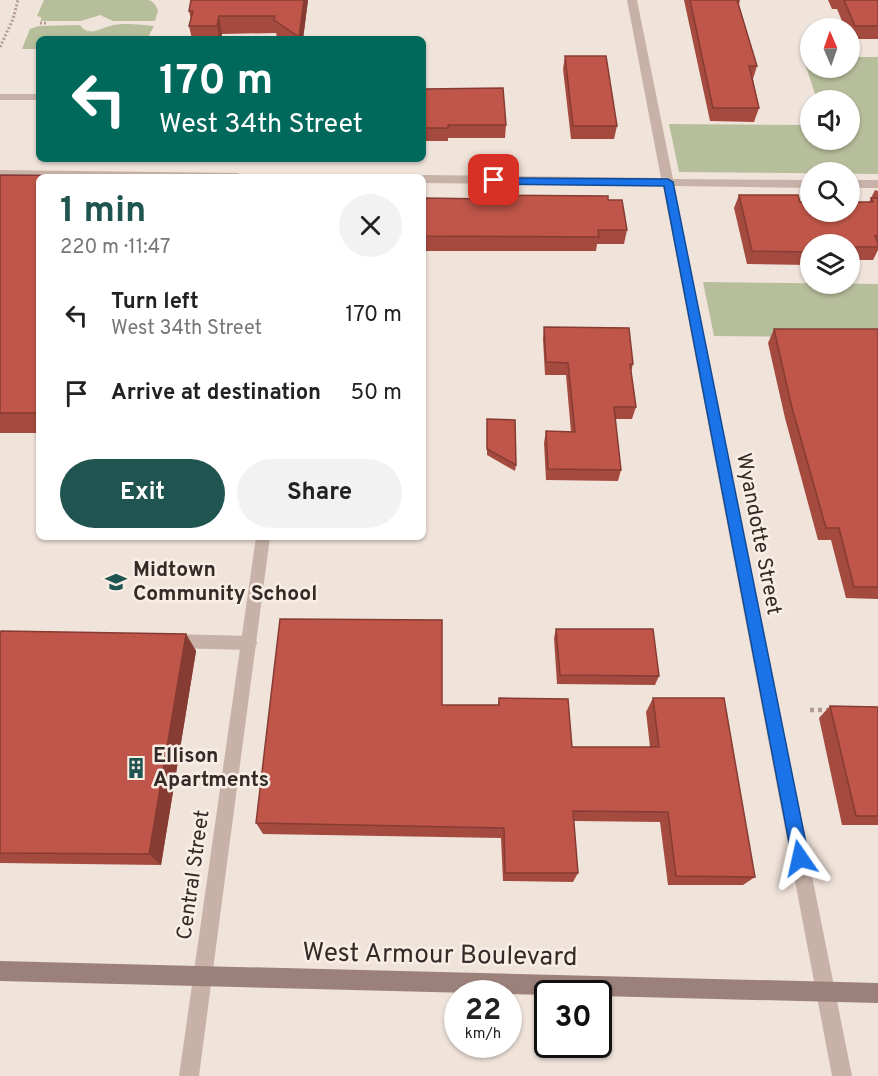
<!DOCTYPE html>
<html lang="en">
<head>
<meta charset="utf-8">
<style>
	:root { --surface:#fff; --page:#f2f2f2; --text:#222; --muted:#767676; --accent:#1f5450 }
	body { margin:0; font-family:Overpass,sans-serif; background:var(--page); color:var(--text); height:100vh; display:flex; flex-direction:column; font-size:22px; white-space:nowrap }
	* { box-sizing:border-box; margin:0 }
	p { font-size:20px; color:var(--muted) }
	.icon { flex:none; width:33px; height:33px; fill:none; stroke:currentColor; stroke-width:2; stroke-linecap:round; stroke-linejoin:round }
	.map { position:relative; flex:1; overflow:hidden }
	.sheet { position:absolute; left:36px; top:174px; width:390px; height:366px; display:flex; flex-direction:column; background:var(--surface); border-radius:9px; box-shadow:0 2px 4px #0004 }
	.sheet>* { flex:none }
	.guide { position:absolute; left:36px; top:36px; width:390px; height:126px; border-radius:9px; box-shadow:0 2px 4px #0004; background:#00695c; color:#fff; overflow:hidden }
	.needle { width:39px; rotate:358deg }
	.fabs { position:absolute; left:800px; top:18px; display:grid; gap:12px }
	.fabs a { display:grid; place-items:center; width:60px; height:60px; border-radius:50%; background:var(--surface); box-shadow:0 2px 4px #0004; font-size:30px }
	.speed { position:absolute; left:444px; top:980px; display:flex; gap:12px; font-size:30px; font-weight:700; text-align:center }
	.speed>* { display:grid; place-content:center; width:78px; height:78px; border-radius:50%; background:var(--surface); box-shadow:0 2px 4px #0004; line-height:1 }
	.speed small { font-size:15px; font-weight:400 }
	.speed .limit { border:3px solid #111; border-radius:9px; background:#fff; color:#111 }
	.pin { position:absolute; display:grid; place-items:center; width:51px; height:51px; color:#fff; margin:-26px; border-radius:12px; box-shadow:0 3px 9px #0006 }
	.me { position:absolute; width:66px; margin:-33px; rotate:349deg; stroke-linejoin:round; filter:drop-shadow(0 0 4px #0008) }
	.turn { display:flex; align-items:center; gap:21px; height:126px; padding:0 24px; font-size:27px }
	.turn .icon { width:78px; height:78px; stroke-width:2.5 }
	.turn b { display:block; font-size:42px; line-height:51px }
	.round { display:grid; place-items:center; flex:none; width:63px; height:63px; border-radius:32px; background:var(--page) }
	.head { display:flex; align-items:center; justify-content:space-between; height:102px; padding:0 24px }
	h1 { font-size:36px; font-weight:700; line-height:45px; color:var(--accent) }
	.action { display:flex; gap:12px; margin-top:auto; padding:12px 24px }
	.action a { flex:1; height:69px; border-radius:36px; background:var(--accent); color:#fff; font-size:24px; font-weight:700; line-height:69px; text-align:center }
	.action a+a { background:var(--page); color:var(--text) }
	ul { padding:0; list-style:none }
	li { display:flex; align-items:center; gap:18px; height:78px; padding:0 24px }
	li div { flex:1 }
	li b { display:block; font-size:22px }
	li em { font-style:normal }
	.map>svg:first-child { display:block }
	.green { fill:#b7be9b }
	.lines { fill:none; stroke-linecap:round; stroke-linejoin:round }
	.path-far1 { stroke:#b39c91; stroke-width:3; stroke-dasharray:2 2; stroke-linecap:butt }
	.path { stroke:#b39c91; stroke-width:4.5; stroke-dasharray:4 4; stroke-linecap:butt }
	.service { fill:#c8b2a7; fill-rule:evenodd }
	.minor { fill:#c8b2a7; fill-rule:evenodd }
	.secondary { fill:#9b8179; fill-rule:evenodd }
	.wall { fill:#a54a3f }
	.shaded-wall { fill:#863c33 }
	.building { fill:#c05649; stroke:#863c33; stroke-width:1.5 }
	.route { fill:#1a73e8; stroke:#114b97; stroke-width:1.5 }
	.labels { text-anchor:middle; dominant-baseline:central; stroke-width:5; stroke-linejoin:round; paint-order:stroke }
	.street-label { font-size:21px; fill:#342a27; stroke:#f8eee6 }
	.poi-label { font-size:21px; font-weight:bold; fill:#342a27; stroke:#f8eee6; text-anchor:start }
	.near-street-label { font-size:26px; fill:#342a27; stroke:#f8eee6 }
</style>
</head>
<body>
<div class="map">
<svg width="878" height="1076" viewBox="0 0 878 1076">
	<rect width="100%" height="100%" fill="#f0e3da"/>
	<g class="green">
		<path d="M 44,0 L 149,0 L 154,3 L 158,10 L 155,21 L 113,21 L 100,15 L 81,21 L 41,21 L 41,17 L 37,16 Z"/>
		<path d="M 80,25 C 89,37 99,29 110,26 C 122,22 142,25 154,26 L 147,39 L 39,39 L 39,49 L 22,49 L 30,29 L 39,26 Z"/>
		<path d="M 803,57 L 810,57 L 810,68 L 849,68 L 849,57 L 878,57 L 878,174 L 679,172 L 669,124 L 810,125 L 810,140 L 849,140 L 849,100 L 817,100 Z"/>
		<path d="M 703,282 L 878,284 L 878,338 L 714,336 Z"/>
	</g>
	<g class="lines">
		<g class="path-far1">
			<path d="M 40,23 L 47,23"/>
			<path d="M 0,47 L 13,19 L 18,0"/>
		</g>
		<path class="path" d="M 810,710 L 830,710"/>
		<g class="service">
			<path d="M 0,94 L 38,94 L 39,100 L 0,100 Z"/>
			<path d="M 171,634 L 249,636 L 255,638 L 257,643 L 255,648 L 249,650 L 171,648 L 165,646 L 163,641 L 165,636 Z"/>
		</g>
		<g class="minor">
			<path d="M 627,0 L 637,0 L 673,179 L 810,180 L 810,188 L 674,186 L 852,1076 L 832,1076 L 663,186 L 423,183 L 423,177 L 419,177 L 423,175 L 661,178 Z"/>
			<path d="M 0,170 L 238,173 L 244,177 L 0,178 Z"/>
			<rect x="849" y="180" width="29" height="8"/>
			<path d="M 256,537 L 270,537 L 199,1076 L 179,1076 Z"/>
		</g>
		<path class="secondary" d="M 0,961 L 878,983 L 878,1003 L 598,996 L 598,993 L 548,995 L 0,981 Z"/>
	</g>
	<g class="wall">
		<path d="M 191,0 L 308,0 L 303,39 L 279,39 L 277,37 L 276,33 L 222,34 L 221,39 L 192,39 L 189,26 L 191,20 L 189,11 Z"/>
		<path d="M 684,0 L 740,0 L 739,5 L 757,66 L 753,79 L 759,108 L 754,122 L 710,121 Z"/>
		<path d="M 828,0 L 878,0 L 878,39 L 850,39 L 849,37 L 849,28 L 845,28 L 837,9 L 832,9 Z"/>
		<path d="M 565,56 L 617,126 L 614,139 L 571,139 L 563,69 Z"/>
		<path d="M 423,89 L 506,125 L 505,138 L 448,138 L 448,141 L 423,141 Z"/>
		<path d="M 0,175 L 39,177 L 39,433 L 0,433 Z"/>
		<path d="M 875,190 L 878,191 L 878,250 L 873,260 L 849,260 L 849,244 L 810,244 L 810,265 L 747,264 L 734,208 L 739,195 L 800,202 L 869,202 Z"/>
		<path d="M 423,198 L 608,200 L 627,230 L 624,244 L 597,244 L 596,251 L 423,251 Z"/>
		<path d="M 544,327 L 633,364 L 631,372 L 636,407 L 632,419 L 615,419 L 621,470 L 618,481 L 546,480 L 544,443 L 546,431 L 571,432 L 566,375 L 545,375 L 543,339 Z"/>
		<path d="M 774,329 L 878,329 L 878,599 L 846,598 L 831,540 L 818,540 L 785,418 L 768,343 Z"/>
		<path d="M 487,425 L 516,465 L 515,471 L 487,455 Z"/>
		<path d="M 556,629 L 659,676 L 655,685 L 557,684 L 554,638 Z"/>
		<path d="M 0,634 L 186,634 L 196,651 L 161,865 L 0,863 Z"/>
		<path d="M 499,698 L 572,747 L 650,747 L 646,712 L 653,698 L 755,877 L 743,885 L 668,885 L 660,822 L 574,821 L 578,873 L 573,882 L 503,881 L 501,838 L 263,834 L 256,823 L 442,705 L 498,705 Z"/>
		<path d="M 830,706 L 878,707 L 878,825 L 842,825 L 819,718 Z"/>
	</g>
	<g class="shaded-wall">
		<path d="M 304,0 L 308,0 L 303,39 L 299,39 Z"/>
		<path d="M 219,16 L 222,34 L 221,39 L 220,39 L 217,26 Z"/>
		<path d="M 186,634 L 196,651 L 161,865 L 149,854 Z"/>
	</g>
	<g class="building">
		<path d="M 191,0 L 304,0 L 299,37 L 274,20 L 275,16 L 219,16 L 217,26 L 189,26 L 193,11 L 189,11 Z"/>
		<path d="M 690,0 L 737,0 L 757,66 L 749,66 L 759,108 L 713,108 Z"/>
		<path d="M 844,0 L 878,0 L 878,26 L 855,26 Z"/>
		<path d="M 565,56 L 606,56 L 617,126 L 573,126 Z"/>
		<path d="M 503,88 L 506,125 L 448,125 L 448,128 L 423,128 L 423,89 Z"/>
		<path d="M 0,175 L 124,176 L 124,177 L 39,177 L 39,413 L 0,413 Z"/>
		<path d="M 490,195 L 608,196 L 608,200 L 622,200 L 627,230 L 598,230 L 599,237 L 423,236 L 423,198 L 490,199 Z"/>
		<path d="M 739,195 L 798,195 L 800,202 L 810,202 L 810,212 L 849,212 L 849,202 L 873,202 L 871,198 L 878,198 L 878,236 L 875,236 L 878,243 L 878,247 L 849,247 L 849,244 L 810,244 L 810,252 L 752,251 Z"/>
		<path d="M 544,327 L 629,328 L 633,364 L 630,364 L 636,407 L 614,407 L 621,470 L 548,469 L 546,431 L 575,432 L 568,363 L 546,362 Z"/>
		<path d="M 774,329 L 878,329 L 878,587 L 854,587 L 839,528 L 826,528 L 791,404 Z"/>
		<path d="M 487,419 L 515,420 L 516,465 L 487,449 Z"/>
		<path d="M 280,619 L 442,620 L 442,705 L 499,705 L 499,698 L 568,699 L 572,747 L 659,747 L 653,698 L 724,698 L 755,877 L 676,876 L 668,812 L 573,811 L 578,873 L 505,873 L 504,828 L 256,823 Z"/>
		<path d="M 556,629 L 653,629 L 659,676 L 560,675 Z"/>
		<path d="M 1,631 L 186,634 L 149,854 L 0,853 L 0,634 Z"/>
		<path d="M 830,706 L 878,707 L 878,816 L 856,816 Z"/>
	</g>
	<path class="route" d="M 491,178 L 668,179 L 673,182 L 809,858 L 806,864 L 800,866 L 794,864 L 792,858 L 664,186 L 494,184 L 489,180 Z"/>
	<defs>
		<symbol id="school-bare" viewBox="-9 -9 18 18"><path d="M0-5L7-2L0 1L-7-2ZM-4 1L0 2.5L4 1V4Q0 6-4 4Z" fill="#1f5450" stroke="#f8eee6" stroke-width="2.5" paint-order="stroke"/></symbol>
		<symbol id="building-bare" viewBox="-9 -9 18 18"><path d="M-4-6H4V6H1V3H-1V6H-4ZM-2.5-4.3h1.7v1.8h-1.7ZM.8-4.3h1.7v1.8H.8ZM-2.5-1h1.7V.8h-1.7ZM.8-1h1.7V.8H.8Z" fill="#1f5450" stroke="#f8eee6" stroke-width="2.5" paint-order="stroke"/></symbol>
	</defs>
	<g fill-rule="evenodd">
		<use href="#school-bare" x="101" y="567" width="30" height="30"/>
		<use href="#building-bare" x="121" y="753" width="30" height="30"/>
	</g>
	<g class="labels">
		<g class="street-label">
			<text transform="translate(758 534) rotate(79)">Wyandotte Street</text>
			<text transform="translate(194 875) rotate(-82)">Central Street</text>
		</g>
		<g class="poi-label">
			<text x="133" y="570">Midtown<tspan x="133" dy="24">Community School</tspan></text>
			<text x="153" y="756">Ellison<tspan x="153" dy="24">Apartments</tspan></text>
		</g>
		<g class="near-street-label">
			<text transform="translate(440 956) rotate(1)">West Armour Boulevard</text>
		</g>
	</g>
</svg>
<div class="fabs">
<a><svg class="needle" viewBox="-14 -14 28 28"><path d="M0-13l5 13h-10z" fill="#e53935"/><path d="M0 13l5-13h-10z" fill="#767676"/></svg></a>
<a><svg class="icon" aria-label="sound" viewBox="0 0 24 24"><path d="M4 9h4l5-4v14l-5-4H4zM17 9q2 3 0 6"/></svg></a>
<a><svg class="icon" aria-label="search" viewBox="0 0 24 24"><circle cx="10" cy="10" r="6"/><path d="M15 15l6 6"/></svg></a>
<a><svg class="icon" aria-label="layers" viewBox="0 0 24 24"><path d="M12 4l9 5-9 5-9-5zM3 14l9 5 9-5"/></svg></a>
</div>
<div class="speed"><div>22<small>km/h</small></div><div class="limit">30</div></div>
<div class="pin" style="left:494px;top:180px;background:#d93025"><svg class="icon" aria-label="arrive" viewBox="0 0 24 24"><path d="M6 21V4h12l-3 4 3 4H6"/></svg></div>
<svg class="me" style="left:800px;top:858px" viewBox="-20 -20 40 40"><path d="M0-17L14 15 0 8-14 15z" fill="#1a73e8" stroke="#fff" stroke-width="4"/></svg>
<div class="guide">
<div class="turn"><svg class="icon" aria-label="left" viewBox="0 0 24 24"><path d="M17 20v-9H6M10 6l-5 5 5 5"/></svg><div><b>170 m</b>West 34th Street</div></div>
</div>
<section class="sheet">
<div class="head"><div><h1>1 min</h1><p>220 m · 11:47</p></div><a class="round"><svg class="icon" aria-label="close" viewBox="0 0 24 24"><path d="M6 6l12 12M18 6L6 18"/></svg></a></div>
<ul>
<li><svg class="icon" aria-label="left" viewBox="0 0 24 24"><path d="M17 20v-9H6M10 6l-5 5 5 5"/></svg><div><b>Turn left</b><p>West 34th Street</p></div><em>170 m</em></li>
<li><svg class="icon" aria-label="arrive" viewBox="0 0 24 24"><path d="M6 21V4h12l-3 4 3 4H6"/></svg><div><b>Arrive at destination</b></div><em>50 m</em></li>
</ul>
<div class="action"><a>Exit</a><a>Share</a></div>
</section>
</div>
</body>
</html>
